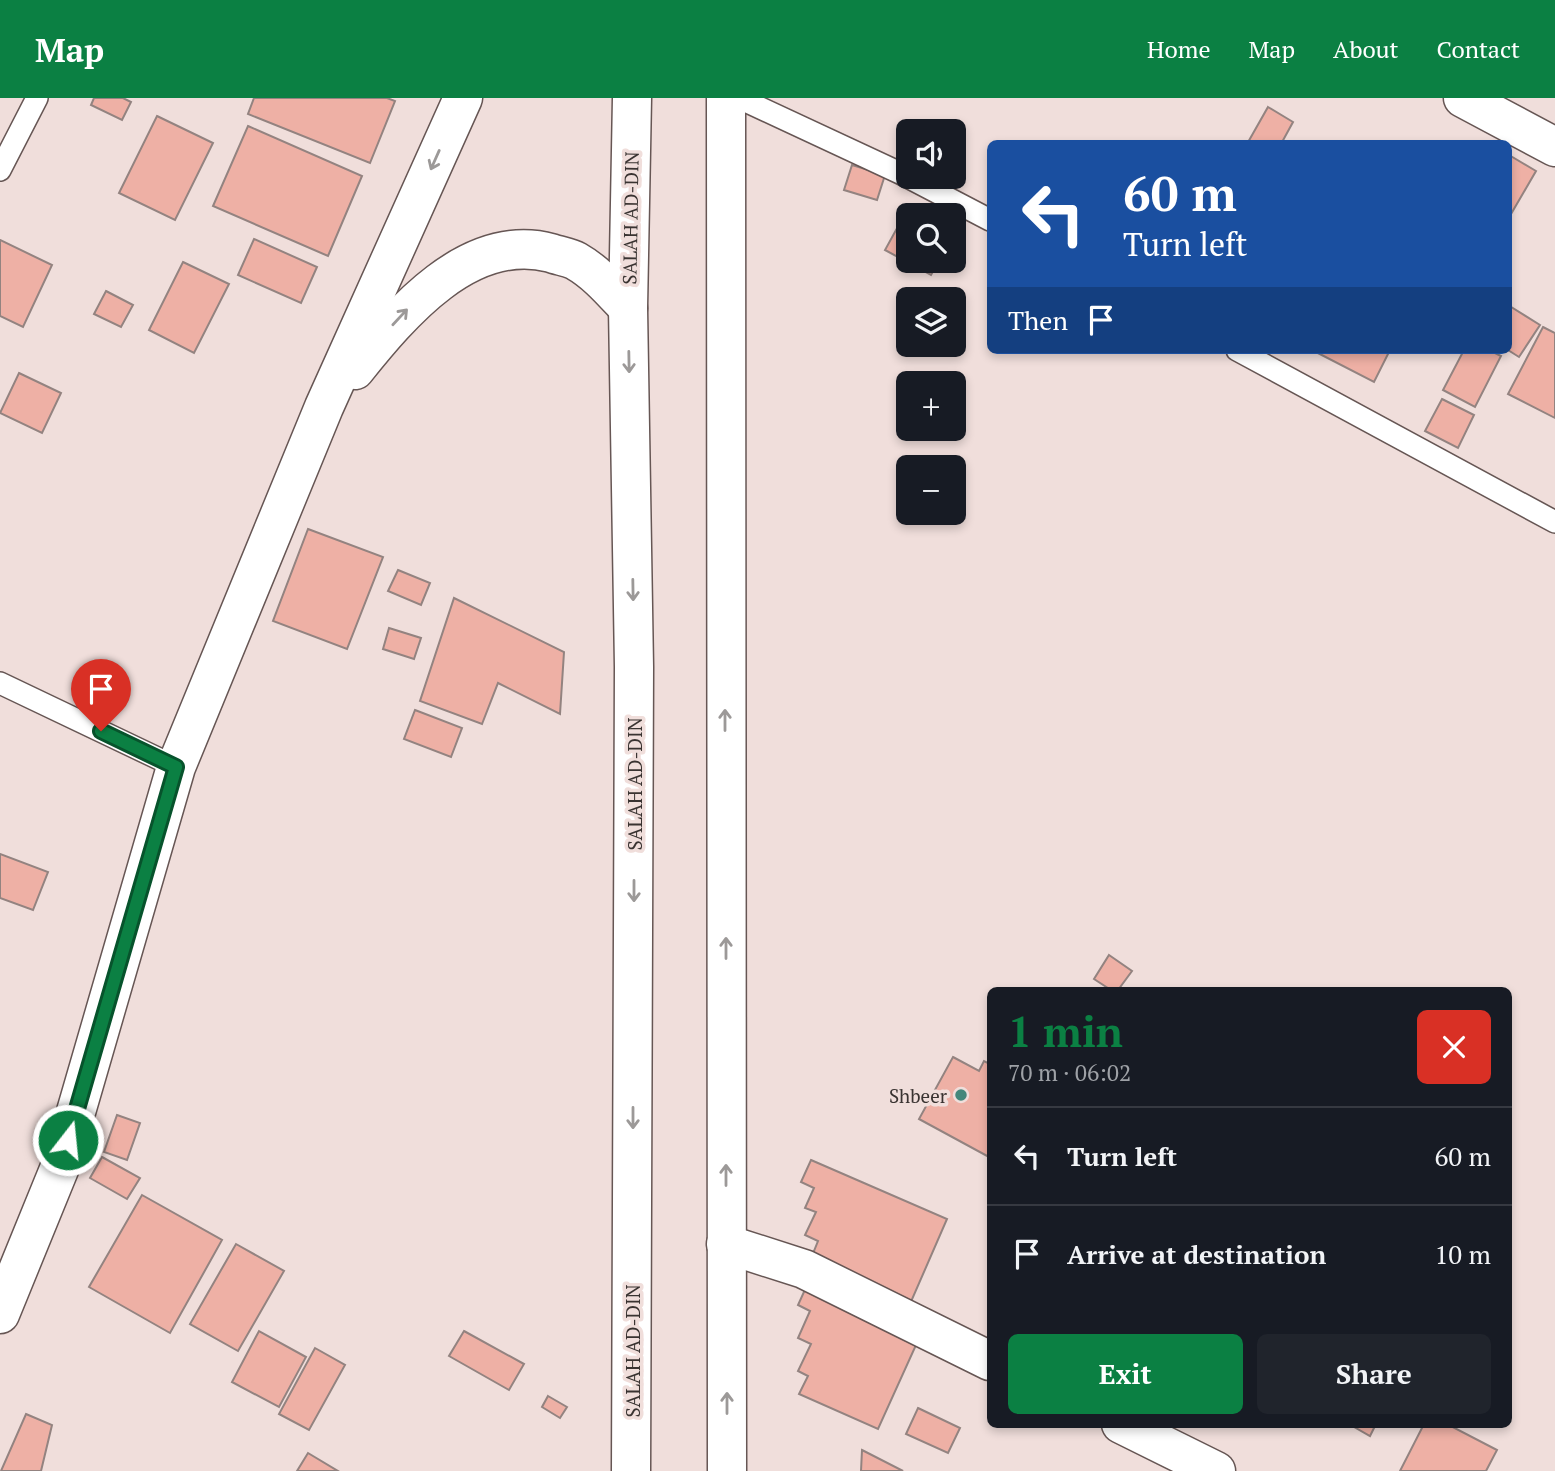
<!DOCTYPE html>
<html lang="en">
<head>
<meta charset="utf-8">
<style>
	:root { --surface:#171b24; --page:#20242c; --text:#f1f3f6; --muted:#9ea1a6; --line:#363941; --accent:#0b8043 }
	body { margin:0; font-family:"PT Serif",serif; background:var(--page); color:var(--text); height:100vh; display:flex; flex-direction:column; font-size:26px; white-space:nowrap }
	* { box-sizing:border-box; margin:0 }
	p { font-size:23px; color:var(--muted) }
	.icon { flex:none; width:38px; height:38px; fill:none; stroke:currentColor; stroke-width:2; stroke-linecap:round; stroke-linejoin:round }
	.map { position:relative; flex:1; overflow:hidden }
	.side { position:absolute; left:987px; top:889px; width:525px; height:441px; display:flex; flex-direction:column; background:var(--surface); border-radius:10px; box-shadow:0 4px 10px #0003 }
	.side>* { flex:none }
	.banner { position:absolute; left:987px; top:42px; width:525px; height:214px; border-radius:10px; box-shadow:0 4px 10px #0003; background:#1a4fa0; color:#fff; overflow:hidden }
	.fabs { position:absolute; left:896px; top:21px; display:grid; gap:14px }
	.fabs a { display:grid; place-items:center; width:70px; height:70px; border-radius:10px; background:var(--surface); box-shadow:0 4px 10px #0003; font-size:35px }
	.pin { position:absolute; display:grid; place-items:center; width:60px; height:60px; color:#fff; margin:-72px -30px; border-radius:50% 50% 50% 0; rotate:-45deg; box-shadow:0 0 7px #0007 }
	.pin .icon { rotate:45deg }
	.me { position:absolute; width:77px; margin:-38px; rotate:16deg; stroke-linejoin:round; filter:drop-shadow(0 0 5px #0008) }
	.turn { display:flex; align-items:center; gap:24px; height:147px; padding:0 21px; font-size:32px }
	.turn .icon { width:91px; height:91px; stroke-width:2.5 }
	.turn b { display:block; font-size:49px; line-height:60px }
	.then { display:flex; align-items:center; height:66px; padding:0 21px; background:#0003; gap:14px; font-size:26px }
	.round { display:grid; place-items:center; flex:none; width:74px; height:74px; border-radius:10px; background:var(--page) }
	.head { display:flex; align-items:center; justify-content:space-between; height:119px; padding:0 21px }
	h1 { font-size:42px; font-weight:700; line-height:52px; color:var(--accent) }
	.action { display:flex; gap:14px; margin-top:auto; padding:14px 21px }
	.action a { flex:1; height:80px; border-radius:10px; background:var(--accent); color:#fff; font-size:28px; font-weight:700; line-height:80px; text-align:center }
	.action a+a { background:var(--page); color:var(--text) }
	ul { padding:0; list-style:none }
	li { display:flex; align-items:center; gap:21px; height:98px; padding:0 21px; border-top:2px solid var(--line) }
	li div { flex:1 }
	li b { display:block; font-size:26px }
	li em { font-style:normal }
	header { display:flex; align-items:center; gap:42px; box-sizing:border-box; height:98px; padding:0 35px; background:var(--accent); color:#fff }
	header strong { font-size:33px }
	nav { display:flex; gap:38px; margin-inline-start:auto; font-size:24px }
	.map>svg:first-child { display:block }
	.building { fill:#eeb0a5; stroke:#938380; stroke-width:2 }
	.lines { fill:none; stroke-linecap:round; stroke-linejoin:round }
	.lane-casing { stroke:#665654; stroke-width:24 }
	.street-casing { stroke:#665654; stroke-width:41 }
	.secondary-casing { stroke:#665654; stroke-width:41 }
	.highway-casing { stroke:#665654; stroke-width:41 }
	.lane { stroke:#fff; stroke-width:21 }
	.street { stroke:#fff; stroke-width:38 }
	.secondary { stroke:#fff; stroke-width:38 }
	.highway { stroke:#fff; stroke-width:38 }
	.oneway { stroke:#9c9998 }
	.route-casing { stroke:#07532c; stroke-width:18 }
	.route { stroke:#0b8043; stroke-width:12 }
	.poi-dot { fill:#44877b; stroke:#f0dedb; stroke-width:2.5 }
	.labels { text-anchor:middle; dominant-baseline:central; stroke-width:7; stroke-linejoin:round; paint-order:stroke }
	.street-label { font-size:19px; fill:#393331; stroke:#f0dedb }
	.poi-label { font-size:19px; fill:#393331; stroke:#f0dedb; text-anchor:end }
</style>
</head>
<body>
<header>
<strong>Map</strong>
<nav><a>Home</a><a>Map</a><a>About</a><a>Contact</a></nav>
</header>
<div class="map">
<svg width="1555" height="1373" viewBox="0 0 1555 1373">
	<rect width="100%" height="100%" fill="#f0dedb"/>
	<g class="building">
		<path d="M 94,0 L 123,0 L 131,4 L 122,22 L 91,7 Z"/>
		<path d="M 254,0 L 387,0 L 395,3 L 370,65 L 248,16 Z"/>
		<path d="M 1268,9 L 1293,24 L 1281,46 L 1247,46 Z"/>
		<path d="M 157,18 L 213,45 L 175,122 L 119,95 Z"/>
		<path d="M 248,28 L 362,78 L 328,158 L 213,108 Z"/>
		<path d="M 1509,57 L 1536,73 L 1511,116 L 1508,115 Z"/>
		<path d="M 852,67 L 885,77 L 877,102 L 844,92 Z"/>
		<path d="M 907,112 L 917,117 L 908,117 L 908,163 L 939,163 L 931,177 L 885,152 Z"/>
		<path d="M 254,141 L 317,169 L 301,205 L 238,177 Z"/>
		<path d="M 0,142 L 52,167 L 23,229 L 0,218 Z"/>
		<path d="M 183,164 L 229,186 L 194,255 L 149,232 Z"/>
		<path d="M 106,193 L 133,207 L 121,229 L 94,216 Z"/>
		<path d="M 1508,207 L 1540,227 L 1519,259 L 1508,252 Z"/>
		<path d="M 1543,229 L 1555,235 L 1555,320 L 1508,296 Z"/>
		<path d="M 1312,252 L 1390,252 L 1374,284 Z"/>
		<path d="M 1464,252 L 1489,252 L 1501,258 L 1475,309 L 1443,292 Z"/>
		<path d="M 19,275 L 61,295 L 42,335 L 0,315 Z"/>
		<path d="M 1442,301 L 1474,317 L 1458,350 L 1425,333 Z"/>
		<path d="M 308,431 L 383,459 L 347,551 L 273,523 Z"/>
		<path d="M 398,472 L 430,485 L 421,507 L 388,493 Z"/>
		<path d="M 454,500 L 564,554 L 560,616 L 498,585 L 482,626 L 420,603 Z"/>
		<path d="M 389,530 L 421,540 L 414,561 L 383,551 Z"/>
		<path d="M 415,612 L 462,630 L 451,659 L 404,641 Z"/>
		<path d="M 0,756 L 48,774 L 33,812 L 0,800 Z"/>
		<path d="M 1109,857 L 1132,873 L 1118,892 L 1111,892 L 1094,881 Z"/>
		<path d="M 953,959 L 979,973 L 984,963 L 990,966 L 989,1059 L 919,1021 Z"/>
		<path d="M 117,1017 L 140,1025 L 127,1062 L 104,1054 Z"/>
		<path d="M 102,1059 L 140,1080 L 127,1101 L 90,1080 Z"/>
		<path d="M 811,1062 L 947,1121 L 910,1206 L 810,1163 L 818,1143 L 805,1137 L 816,1114 L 805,1110 L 814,1090 L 801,1084 Z"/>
		<path d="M 142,1097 L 222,1142 L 170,1235 L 89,1189 Z"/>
		<path d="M 236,1146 L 284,1173 L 238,1253 L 190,1226 Z"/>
		<path d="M 808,1185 L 921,1236 L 878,1331 L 799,1296 L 808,1278 L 798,1273 L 811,1246 L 798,1240 L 810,1213 L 798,1207 Z"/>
		<path d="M 259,1233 L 306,1259 L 279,1309 L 232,1284 Z"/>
		<path d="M 464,1233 L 524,1266 L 509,1292 L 449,1258 Z"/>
		<path d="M 315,1250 L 345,1267 L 309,1332 L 279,1316 Z"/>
		<path d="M 548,1298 L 567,1309 L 560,1320 L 542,1309 Z"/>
		<path d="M 918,1310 L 960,1330 L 948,1355 L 906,1336 Z"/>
		<path d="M 26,1316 L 52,1327 L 41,1373 L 1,1373 Z"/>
		<path d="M 1349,1326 L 1376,1326 L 1370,1338 Z"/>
		<path d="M 1424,1326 L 1447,1326 L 1497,1352 L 1486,1373 L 1400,1373 Z"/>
		<path d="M 862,1352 L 903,1373 L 861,1373 Z"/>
		<path d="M 308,1355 L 338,1373 L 297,1373 Z"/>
	</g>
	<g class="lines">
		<defs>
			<g id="lane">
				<path d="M 739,0 L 900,75 L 990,122"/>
				<path d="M 0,72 L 37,0"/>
				<path d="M 1237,252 L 1555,424"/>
				<path d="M 0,585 L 176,669"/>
			</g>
			<g id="street">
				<path d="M 355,272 C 400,216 469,133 551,155 C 559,158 569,159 576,163 C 597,175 612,193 628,210"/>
				<path d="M 726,1146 L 804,1171 L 990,1263"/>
				<path d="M 0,1216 L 60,1069 L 176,669 L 324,309 L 463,0"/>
				<path d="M 1121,1326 L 1216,1373"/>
			</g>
			<path id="secondary" d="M 1463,0 L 1555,49"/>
			<g id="highway">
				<path d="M 726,0 C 728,458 725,915 727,1373"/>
				<path d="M 631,1373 L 634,569 L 628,210 L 632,0"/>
			</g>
		</defs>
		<use href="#lane" class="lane-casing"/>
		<use href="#street" class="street-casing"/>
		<use href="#secondary" class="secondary-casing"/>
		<use href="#highway" class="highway-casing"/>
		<use href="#lane" class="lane"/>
		<use href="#street" class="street"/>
		<use href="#secondary" class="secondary"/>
		<use href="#highway" class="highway"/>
	</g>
	<defs><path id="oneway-shaft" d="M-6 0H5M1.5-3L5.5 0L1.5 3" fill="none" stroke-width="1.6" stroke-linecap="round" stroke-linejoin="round" transform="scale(1.75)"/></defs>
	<g class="oneway">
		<use href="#oneway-shaft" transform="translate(435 62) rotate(114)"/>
		<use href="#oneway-shaft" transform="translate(400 219) rotate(-47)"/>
		<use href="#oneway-shaft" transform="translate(629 264) rotate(89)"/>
		<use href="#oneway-shaft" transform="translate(633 492) rotate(89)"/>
		<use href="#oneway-shaft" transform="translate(725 622) rotate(-90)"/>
		<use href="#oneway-shaft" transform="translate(634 793) rotate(90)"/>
		<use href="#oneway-shaft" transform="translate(726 850) rotate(-90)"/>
		<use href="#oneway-shaft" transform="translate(633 1020) rotate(90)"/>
		<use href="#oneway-shaft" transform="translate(726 1077) rotate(-90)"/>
		<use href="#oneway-shaft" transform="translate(727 1305) rotate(-90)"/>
	</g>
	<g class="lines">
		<defs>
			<path id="route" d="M 68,1042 L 176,669 L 101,633"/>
		</defs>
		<use href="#route" class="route-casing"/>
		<use href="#route" class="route"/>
	</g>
	<circle class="poi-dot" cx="961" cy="997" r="7"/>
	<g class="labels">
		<g class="street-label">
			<text transform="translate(630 120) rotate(-89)">SALAH AD-DIN</text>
			<text transform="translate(634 686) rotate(-90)">SALAH AD-DIN</text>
			<text transform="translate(632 1253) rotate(-90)">SALAH AD-DIN</text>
		</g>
		<g class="poi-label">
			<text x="947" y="997">Shbeer</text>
		</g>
	</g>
</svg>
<div class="fabs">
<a><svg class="icon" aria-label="sound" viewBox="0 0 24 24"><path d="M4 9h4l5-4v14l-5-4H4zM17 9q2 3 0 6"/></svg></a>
<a><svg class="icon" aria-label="search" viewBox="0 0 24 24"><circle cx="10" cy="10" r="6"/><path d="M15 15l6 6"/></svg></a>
<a><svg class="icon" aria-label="layers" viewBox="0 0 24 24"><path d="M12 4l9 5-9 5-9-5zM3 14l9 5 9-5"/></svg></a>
<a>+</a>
<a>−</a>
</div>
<div class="pin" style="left:101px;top:633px;background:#d93025"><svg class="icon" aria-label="arrive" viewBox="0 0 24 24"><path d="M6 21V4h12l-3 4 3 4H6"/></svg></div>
<svg class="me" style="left:68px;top:1042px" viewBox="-20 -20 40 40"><circle r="17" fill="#0b8043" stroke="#fff" stroke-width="3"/><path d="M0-11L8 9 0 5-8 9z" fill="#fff"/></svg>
<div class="banner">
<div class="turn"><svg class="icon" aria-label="left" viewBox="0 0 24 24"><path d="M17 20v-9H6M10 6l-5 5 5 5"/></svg><div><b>60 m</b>Turn left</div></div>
<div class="then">Then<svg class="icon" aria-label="arrive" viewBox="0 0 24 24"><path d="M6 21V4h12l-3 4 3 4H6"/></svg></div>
</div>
<section class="side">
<div class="head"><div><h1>1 min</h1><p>70 m · 06:02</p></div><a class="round" style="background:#d93025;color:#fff"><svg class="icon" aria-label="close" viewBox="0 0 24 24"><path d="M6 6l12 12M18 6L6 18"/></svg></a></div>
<ul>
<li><svg class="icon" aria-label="left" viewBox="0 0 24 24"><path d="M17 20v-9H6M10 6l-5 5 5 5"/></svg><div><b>Turn left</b></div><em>60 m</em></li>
<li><svg class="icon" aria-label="arrive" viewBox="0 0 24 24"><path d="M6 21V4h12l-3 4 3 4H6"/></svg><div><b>Arrive at destination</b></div><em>10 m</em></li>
</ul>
<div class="action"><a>Exit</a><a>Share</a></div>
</section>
</div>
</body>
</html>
